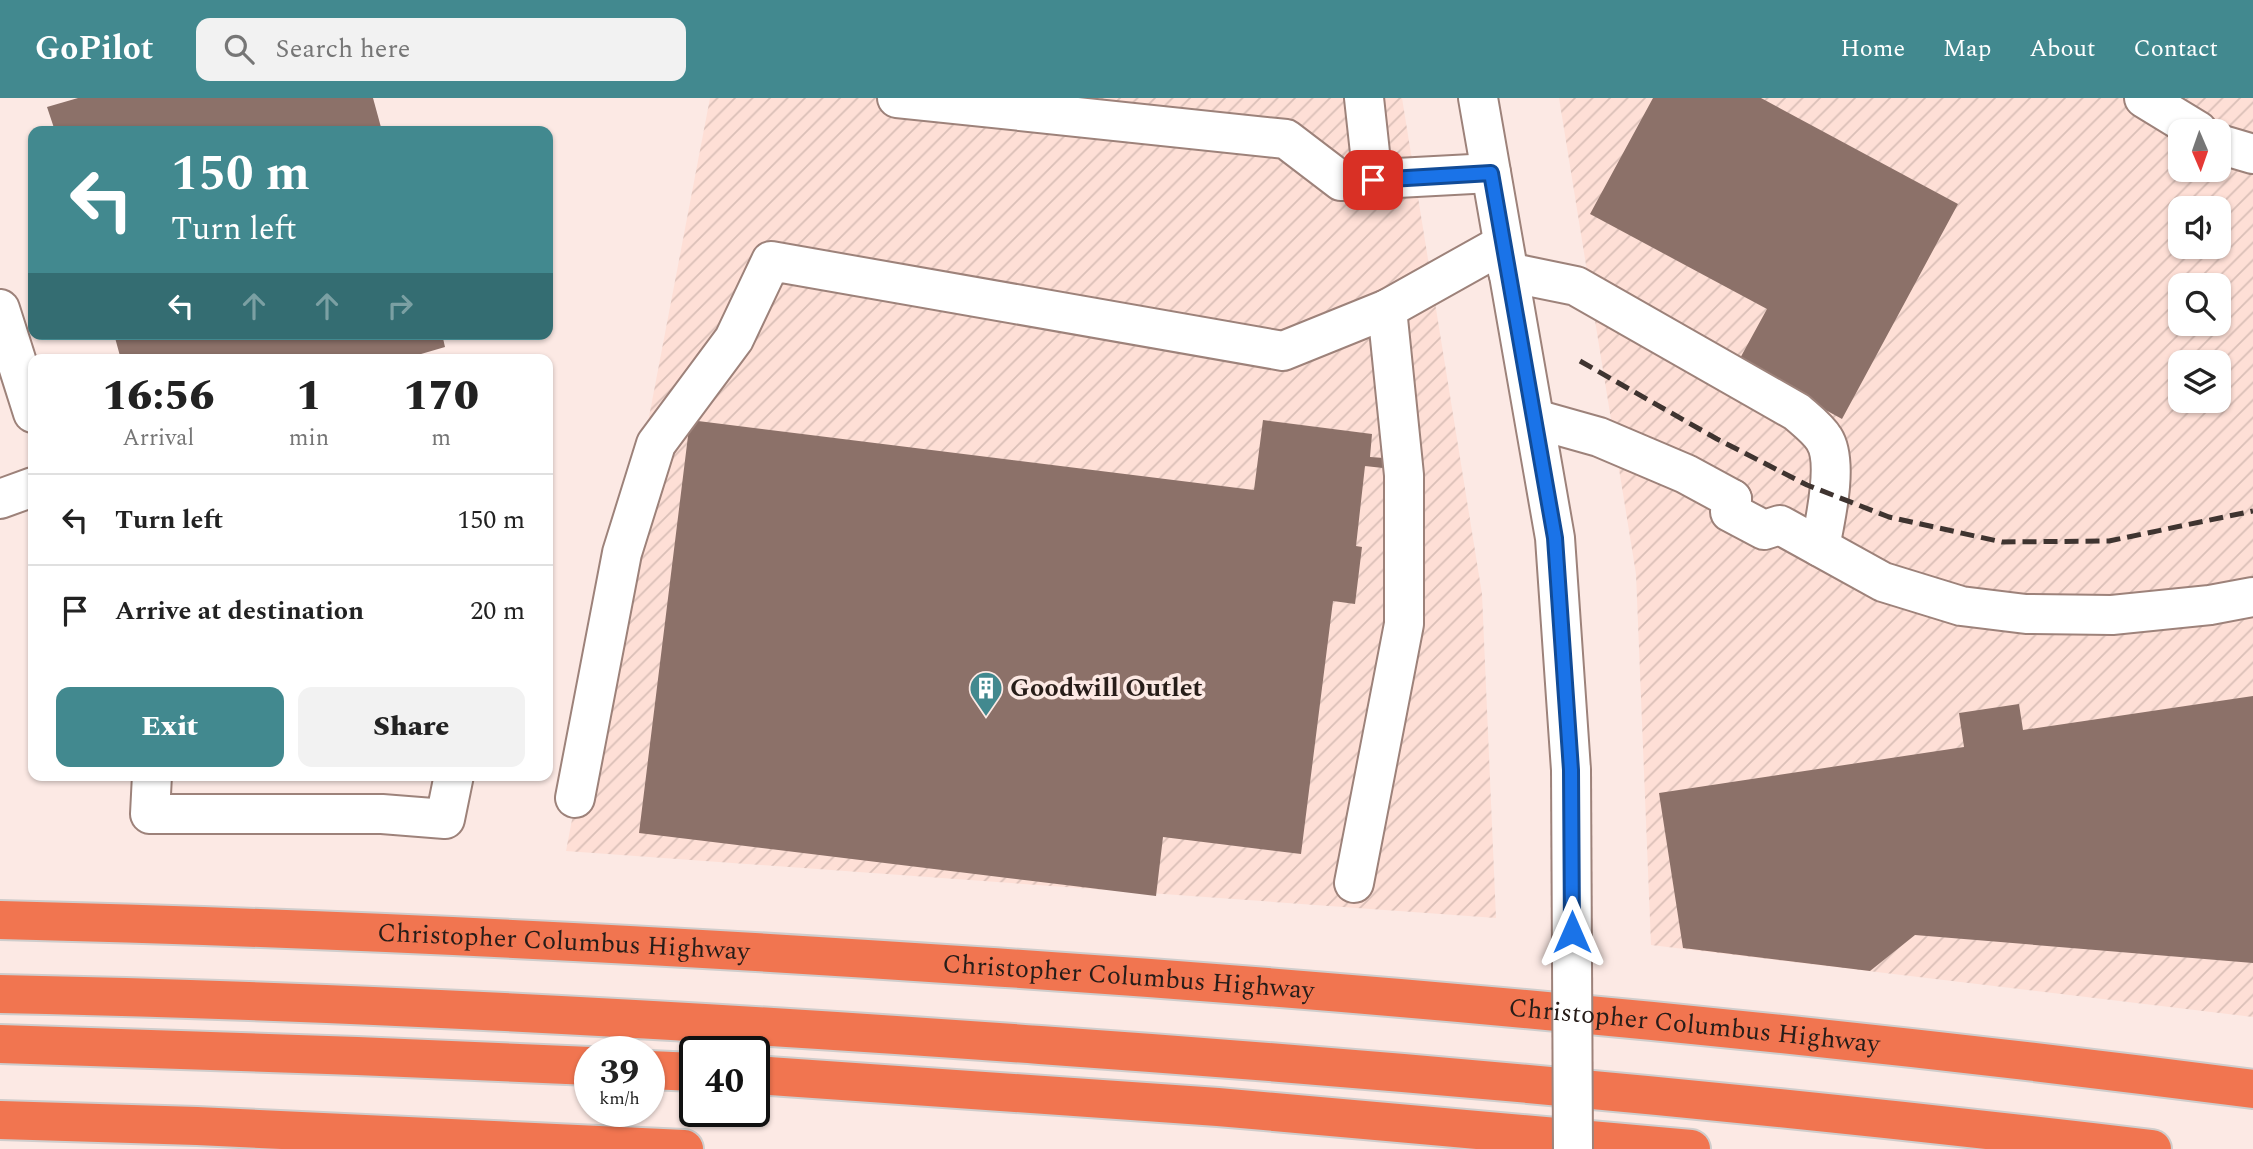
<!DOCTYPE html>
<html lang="en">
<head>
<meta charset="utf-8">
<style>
	:root { --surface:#fff; --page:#f2f2f2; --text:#222; --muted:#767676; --line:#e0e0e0; --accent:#42898f }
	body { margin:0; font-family:Spectral,serif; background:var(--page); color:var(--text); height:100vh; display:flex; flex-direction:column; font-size:26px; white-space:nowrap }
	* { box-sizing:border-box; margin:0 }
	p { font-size:23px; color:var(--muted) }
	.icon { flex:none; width:38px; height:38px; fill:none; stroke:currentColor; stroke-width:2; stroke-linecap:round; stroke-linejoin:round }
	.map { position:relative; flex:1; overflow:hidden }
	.details { position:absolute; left:28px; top:256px; width:525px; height:427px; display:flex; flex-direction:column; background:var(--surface); border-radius:14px; box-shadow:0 2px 5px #0004 }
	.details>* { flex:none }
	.banner { position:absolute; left:28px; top:28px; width:525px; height:214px; border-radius:14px; box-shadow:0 2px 5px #0004; background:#42898f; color:#fff; overflow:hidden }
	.needle { width:46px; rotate:178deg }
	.controls { position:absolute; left:2168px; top:21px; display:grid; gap:14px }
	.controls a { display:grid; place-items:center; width:63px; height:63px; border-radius:14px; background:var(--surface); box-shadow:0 2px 5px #0004; font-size:35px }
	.speed { position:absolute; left:574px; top:938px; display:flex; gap:14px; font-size:35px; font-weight:700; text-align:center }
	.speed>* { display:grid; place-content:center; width:91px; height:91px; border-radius:50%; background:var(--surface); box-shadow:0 2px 5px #0004; line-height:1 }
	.speed small { font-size:18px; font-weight:400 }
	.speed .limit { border:4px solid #111; border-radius:10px; background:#fff; color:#111 }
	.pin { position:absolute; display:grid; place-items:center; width:60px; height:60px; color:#fff; margin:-30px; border-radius:14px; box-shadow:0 4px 10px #0006 }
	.me { position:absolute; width:77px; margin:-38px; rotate:0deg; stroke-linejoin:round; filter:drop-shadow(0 0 5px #0008) }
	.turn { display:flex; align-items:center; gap:24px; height:147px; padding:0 28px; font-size:32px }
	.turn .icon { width:91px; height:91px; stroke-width:2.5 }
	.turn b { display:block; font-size:49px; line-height:60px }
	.lanes { display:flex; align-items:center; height:66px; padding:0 28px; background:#0003; justify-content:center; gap:35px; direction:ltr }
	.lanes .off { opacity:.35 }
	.eta { display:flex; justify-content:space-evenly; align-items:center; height:119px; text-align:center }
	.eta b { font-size:42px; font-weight:800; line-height:49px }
	.action { display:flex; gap:14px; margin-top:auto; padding:14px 28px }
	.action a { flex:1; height:80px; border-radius:14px; background:var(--accent); color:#fff; font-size:28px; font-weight:800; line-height:80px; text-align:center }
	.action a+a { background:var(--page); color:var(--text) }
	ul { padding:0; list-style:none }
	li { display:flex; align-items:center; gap:21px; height:91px; padding:0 28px; border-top:2px solid var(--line) }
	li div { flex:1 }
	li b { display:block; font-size:26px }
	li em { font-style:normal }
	header { display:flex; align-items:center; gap:42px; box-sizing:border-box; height:98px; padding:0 35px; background:var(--accent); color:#fff }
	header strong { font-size:33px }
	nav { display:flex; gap:38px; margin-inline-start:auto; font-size:24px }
	.search { width:490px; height:63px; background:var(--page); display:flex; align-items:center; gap:18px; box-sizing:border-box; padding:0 24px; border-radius:14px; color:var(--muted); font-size:26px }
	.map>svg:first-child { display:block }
	.industrial { fill:url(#industrial-furrows); fill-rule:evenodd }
	.building { fill:#8c7169 }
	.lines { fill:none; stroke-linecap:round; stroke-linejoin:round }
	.minor-casing { stroke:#9d827a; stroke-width:42 }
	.highway-casing { stroke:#cfcdcc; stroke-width:42 }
	.minor { stroke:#fff; stroke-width:38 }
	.highway { stroke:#f17550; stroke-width:38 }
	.rail { stroke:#3f3430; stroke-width:5; stroke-dasharray:14 7; stroke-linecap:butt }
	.minor-bridge-casing { stroke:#9d827a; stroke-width:42; stroke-linecap:butt }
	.minor-bridge { stroke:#fff; stroke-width:38 }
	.route-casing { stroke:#114b97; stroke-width:18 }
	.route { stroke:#1a73e8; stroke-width:12 }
	.labels { text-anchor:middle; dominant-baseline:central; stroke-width:7; stroke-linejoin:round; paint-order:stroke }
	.poi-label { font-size:26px; font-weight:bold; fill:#271d19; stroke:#fce9e4; text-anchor:start }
	.street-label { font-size:26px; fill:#271d19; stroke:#fce9e4 }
</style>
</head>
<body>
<header>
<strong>GoPilot</strong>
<div class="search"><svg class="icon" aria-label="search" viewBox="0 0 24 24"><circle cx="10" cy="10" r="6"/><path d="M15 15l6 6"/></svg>Search here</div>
<nav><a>Home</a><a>Map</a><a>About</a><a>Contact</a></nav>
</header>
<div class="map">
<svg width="2253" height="1051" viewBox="0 0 2253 1051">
	<defs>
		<pattern id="industrial-furrows" width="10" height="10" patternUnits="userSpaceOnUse" patternTransform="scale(1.75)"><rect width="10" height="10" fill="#fedfd6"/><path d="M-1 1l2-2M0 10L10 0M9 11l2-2" fill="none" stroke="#dabfb7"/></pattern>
	</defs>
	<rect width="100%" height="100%" fill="#fce9e4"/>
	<g class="industrial">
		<path d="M 710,0 L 1402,0 L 1482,496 L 1496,820 L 566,753 Z"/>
		<path d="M 1559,0 L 2253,0 L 2253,919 L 1651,847 L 1636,476 ZM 2180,33 L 2219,33 L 2219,72 L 2180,72 ZM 2180,110 L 2219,110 L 2219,149 L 2180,149 ZM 2180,187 L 2219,187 L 2219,226 L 2180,226 ZM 2180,264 L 2219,264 L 2219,303 L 2180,303 Z"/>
	</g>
	<g class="building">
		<path d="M 78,0 L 373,0 L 382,33 L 55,33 L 47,9 Z"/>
		<path d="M 1653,0 L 1761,0 L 1958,106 L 1842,321 L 1738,264 L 1767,211 L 1590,116 Z"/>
		<path d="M 114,236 L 442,236 L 445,249 L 404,261 L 112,261 L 120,258 Z"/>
		<path d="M 690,322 L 1254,392 L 1263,322 L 1372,336 L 1370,359 L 1384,360 L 1383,370 L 1365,368 L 1356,448 L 1362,449 L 1355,506 L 1333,503 L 1301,756 L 1163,739 L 1156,798 L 639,735 Z"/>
		<path d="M 2253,598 L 2253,865 L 1915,837 L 1870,873 L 1683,850 L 1659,695 L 1964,649 L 1959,615 L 2019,606 L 2023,632 Z"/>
	</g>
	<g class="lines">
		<defs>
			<g id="minor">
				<path d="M 897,0 L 1286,41 L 1341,83 L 1491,75"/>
				<path d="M 1364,0 L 1373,82"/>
				<path d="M 1478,0 L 1555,440 L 1571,672"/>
				<path d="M 2144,0 L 2198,33"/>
				<path d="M 2219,46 L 2253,56"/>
				<path d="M 1508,174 L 1576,188 L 1797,314 C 1806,322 1818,331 1824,341 C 1839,364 1825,423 1820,449"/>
				<path d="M 0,211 L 33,315"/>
				<path d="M 1535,321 L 1599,339 L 1686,376 L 1732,401"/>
				<path d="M 0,401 L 33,389"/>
				<path d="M 1732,401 L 1730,414 L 1764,432 L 1780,427 L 1883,484 L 1961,508 L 2026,516 L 2112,517 L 2210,507 L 2253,499"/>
				<path d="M 152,677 L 150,716 L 382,716 L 445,721 L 454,677"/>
				<path d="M 575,700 L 622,455 L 656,346 L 734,241 L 771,163 L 1283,253 L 1387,211 L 1503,146"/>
				<path d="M 1354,785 L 1404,526 L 1404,377 L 1387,211"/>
			</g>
			<g id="highway">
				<path id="s1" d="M 0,822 C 326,830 651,846 976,868 C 1403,896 1828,936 2253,991"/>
				<path d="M 0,896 C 347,903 694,922 1040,947 C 1412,973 1782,1007 2152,1051"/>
				<path d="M 0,946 L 357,958 L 590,968"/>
				<path d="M 649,972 L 695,974"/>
				<path d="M 754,977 L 1218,1009 L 1691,1051"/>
				<path d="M 0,1022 L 197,1028 L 684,1051"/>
			</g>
		</defs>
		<use href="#minor" class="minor-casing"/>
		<use href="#highway" class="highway-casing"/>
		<use href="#minor" class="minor"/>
		<use href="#highway" class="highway"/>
		<path class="rail" d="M 1580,263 L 1717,341 L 1807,387 L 1889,419 L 2002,444 L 2109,443 L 2253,413"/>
		<defs>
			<path id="minor-bridge" d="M 1571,672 L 1573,1051"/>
		</defs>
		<use href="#minor-bridge" class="minor-bridge-casing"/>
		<use href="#minor-bridge" class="minor-bridge"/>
	</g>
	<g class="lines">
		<defs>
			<path id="route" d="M 1373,82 L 1491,75 L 1555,440 L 1571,672 L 1572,834"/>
		</defs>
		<use href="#route" class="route-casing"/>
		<use href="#route" class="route"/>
	</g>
	<defs>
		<symbol id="building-pin" viewBox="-11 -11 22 30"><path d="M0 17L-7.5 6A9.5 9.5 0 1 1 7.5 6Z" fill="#42898f" stroke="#fce9e4"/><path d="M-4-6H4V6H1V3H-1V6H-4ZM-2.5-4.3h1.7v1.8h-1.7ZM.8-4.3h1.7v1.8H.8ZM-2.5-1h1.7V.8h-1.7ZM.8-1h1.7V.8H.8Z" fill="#fff"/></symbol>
	</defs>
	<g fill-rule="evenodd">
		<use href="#building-pin" x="967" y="571" width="38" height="52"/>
	</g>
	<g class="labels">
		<g class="poi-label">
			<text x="1010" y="590">Goodwill Outlet</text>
		</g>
		<g class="street-label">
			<text stroke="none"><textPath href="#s1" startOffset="564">Christopher Columbus Highway</textPath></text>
			<text stroke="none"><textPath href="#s1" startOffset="1130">Christopher Columbus Highway</textPath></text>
			<text stroke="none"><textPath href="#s1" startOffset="1698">Christopher Columbus Highway</textPath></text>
		</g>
	</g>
</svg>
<div class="controls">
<a><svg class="needle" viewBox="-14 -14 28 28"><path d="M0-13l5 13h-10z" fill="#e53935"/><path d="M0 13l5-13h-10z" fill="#767676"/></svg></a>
<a><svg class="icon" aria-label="sound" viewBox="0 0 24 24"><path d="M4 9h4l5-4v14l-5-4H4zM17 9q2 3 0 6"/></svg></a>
<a><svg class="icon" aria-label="search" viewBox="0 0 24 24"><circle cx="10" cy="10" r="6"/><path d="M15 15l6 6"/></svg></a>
<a><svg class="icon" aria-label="layers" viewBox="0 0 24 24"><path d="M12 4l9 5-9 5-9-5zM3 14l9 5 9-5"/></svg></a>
</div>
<div class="speed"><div>39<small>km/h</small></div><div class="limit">40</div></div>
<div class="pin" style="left:1373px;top:82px;background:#d93025"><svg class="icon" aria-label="arrive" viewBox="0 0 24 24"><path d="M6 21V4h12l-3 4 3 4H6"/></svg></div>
<svg class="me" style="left:1572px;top:834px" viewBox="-20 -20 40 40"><path d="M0-17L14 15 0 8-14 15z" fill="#1a73e8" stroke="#fff" stroke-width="4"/></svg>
<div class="banner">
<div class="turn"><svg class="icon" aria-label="left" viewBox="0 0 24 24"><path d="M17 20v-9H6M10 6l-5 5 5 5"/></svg><div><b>150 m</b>Turn left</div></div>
<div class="lanes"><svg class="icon" aria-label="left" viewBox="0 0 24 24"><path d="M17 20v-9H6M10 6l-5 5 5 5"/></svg><svg class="icon off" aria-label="ahead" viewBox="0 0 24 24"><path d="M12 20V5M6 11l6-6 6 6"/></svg><svg class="icon off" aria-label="ahead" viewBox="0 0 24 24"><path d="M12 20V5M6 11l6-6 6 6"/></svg><svg class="icon off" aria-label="right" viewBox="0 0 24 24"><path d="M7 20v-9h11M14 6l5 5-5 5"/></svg></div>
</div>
<section class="details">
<div class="eta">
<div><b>16:56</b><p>Arrival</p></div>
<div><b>1</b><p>min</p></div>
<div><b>170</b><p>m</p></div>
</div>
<ul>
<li><svg class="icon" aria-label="left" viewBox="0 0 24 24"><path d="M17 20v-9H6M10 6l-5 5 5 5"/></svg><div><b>Turn left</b></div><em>150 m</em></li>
<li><svg class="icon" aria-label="arrive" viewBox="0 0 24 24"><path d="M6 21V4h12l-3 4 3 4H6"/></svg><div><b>Arrive at destination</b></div><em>20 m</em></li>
</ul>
<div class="action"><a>Exit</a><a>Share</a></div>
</section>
</div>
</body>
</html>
